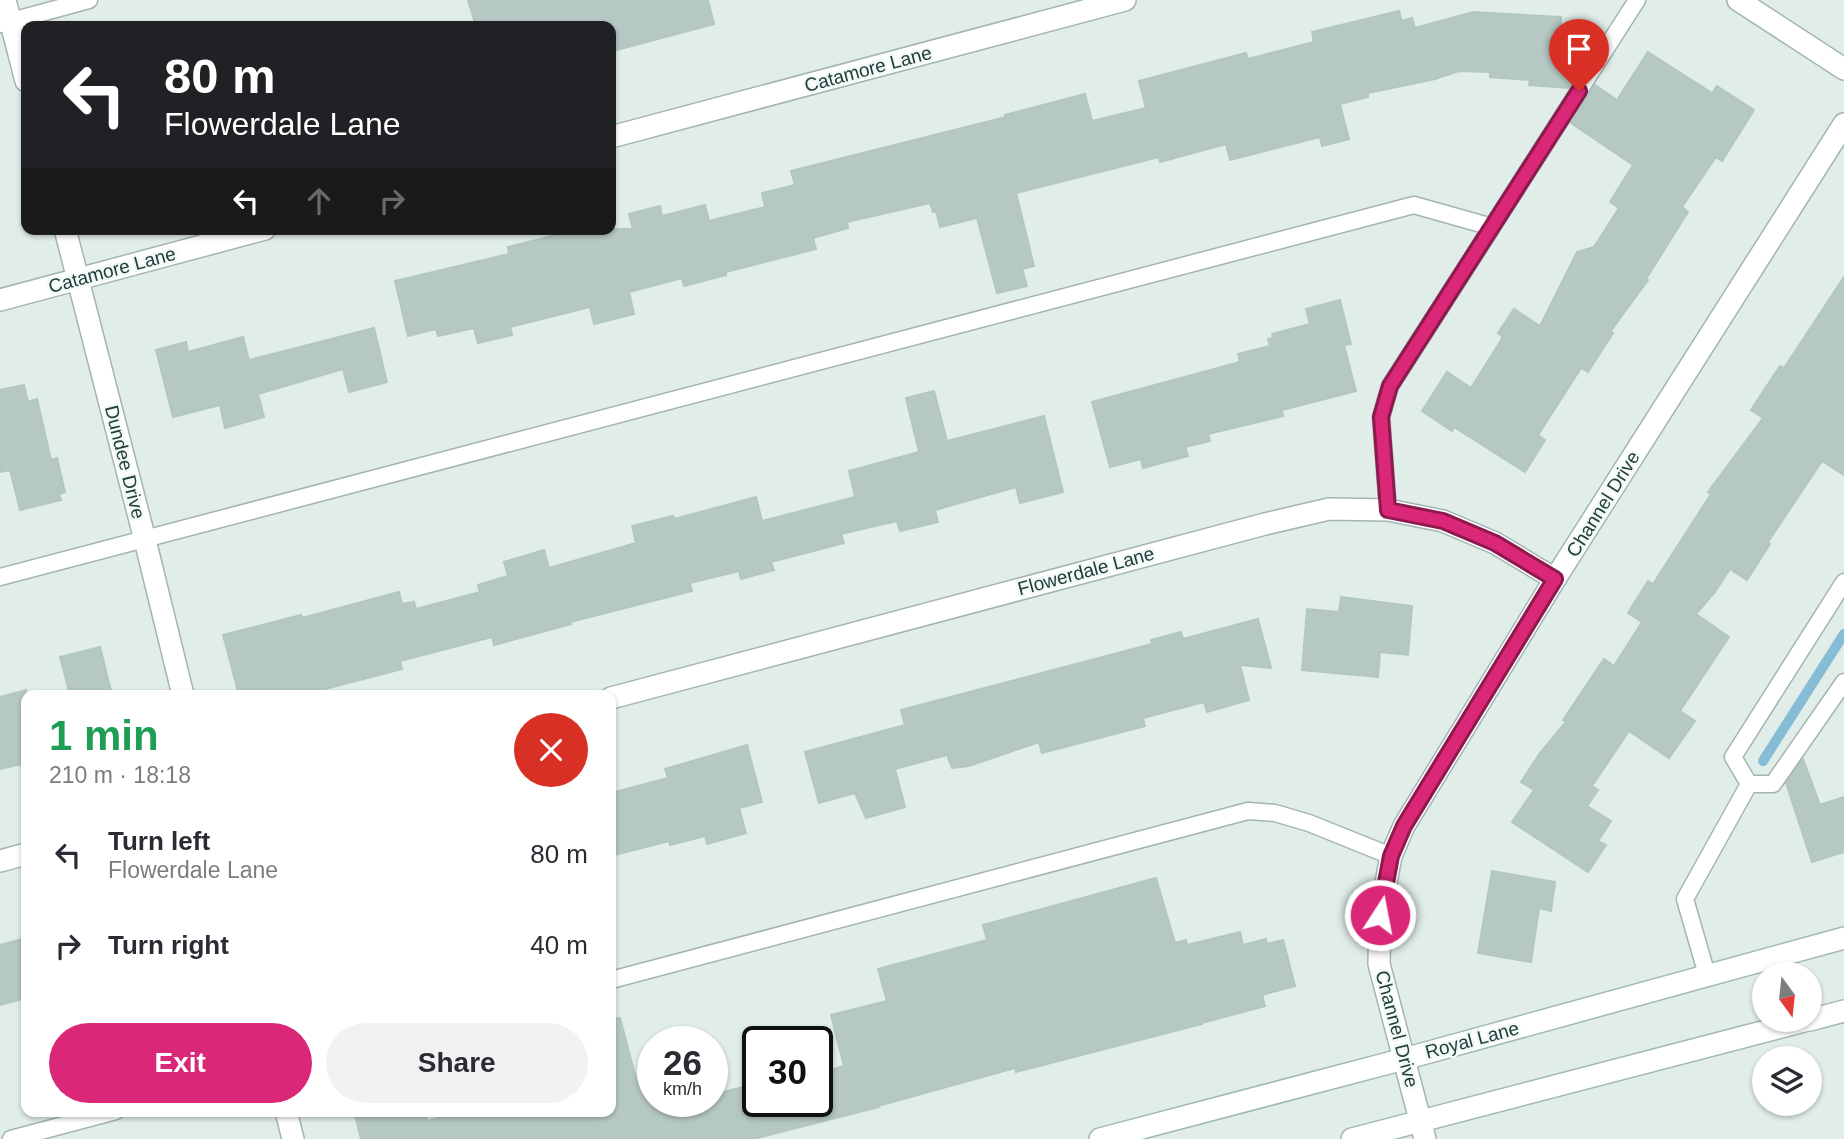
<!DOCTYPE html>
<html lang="en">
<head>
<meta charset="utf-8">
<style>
	:root { --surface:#fff; --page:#f2f2f3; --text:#2b2b33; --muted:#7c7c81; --accent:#db2777 }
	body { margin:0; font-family:Helvetica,sans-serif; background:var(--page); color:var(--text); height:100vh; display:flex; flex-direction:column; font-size:26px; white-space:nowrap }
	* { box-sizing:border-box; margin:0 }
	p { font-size:23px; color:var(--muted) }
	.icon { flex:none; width:38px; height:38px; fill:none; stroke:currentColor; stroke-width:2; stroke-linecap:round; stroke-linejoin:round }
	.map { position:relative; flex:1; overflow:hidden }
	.side { position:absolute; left:21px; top:690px; width:595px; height:427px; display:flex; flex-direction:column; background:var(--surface); border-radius:14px; box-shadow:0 2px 5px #0004 }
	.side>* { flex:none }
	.banner { position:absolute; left:21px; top:21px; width:595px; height:214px; border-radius:14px; box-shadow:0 2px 5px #0004; background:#202124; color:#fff; overflow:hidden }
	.needle { width:46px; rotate:165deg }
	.buttons { position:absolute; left:1752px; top:962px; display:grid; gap:14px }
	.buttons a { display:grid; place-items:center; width:70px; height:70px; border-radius:50%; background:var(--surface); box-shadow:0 2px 5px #0004; font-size:35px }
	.speed { position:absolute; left:637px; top:1026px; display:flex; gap:14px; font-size:35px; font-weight:700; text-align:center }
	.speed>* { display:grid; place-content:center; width:91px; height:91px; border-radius:50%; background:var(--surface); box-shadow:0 2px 5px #0004; line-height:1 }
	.speed small { font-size:18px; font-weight:400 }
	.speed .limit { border:4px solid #111; border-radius:10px; background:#fff; color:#111 }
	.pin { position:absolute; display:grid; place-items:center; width:60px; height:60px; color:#fff; margin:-72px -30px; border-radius:50% 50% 50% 0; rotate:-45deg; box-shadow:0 0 7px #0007 }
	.pin .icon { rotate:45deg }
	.me { position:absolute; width:77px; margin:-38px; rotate:11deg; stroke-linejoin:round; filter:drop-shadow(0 0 5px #0008) }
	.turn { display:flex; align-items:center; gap:24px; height:147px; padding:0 28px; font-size:32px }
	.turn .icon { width:91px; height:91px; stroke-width:2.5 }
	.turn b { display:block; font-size:49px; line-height:60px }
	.lanes { display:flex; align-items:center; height:66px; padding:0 28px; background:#0003; justify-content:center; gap:35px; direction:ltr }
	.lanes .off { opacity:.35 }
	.round { display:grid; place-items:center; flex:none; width:74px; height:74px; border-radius:37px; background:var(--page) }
	.head { display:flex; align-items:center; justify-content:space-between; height:119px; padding:0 28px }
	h1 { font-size:42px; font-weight:800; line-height:52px; color:#1e9e55 }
	.button { display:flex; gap:14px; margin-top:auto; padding:14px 28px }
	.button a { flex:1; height:80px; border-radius:42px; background:var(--accent); color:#fff; font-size:28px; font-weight:800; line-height:80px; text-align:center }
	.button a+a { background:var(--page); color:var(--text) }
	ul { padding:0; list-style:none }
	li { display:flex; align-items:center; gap:21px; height:91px; padding:0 28px }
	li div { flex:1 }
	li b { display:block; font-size:26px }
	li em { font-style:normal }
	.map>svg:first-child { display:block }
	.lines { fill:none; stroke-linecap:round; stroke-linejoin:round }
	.stream { stroke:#86bcd5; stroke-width:10 }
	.building { fill:#b6c8c3; stroke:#b3c7c2; stroke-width:2 }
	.lane-casing { stroke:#a3b5b1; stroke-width:19 }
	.street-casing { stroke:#a3b5b1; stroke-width:24 }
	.secondary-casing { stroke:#9fb9b4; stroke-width:24 }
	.lane { stroke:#fff; stroke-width:16 }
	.street { stroke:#fff; stroke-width:21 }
	.secondary { stroke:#fff; stroke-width:21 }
	.route-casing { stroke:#8e194d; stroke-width:18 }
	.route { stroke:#db2777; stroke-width:12 }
	.labels { text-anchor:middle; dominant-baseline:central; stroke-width:5; stroke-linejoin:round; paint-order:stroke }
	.street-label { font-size:19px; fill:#203e3b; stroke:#f2f9f6 }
</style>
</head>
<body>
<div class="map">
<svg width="1844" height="1139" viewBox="0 0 1844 1139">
	<rect width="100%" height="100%" fill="#e1ede9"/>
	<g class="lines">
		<path class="stream" d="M 1763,761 L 1844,634"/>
	</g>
	<g class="building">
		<path d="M 468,0 L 708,0 L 714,24 L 613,51 L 611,42 L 611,26 L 476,26 Z"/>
		<path d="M 1399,11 L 1402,21 L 1412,18 L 1415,28 L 1473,12 L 1561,17 L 1559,61 L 1577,74 L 1569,88 L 1529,85 L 1530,80 L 1490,77 L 1490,72 L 1459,71 L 1435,79 L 1368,93 L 1368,97 L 1340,104 L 1349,139 L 1322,146 L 1320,137 L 1230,160 L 1226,144 L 1160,162 L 1159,157 L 1016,193 L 1034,266 L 1022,269 L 1027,286 L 997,293 L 977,218 L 940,227 L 936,211 L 933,212 L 930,203 L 847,222 L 848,228 L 813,238 L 816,249 L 726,272 L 726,275 L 684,286 L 682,278 L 629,292 L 634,314 L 594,324 L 590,307 L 510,327 L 512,335 L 478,343 L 474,328 L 438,336 L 436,329 L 408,336 L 395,281 L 509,254 L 508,247 L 580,229 L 633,229 L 629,214 L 660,206 L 662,216 L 705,205 L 709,221 L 765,207 L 762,193 L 795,185 L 791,171 L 1006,117 L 1005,115 L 1085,94 L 1092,121 L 1146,108 L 1139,81 L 1246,53 L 1248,59 L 1314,42 L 1312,32 Z"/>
		<path d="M 1648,52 L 1712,93 L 1717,86 L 1754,110 L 1722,161 L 1716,157 L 1682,207 L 1688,212 L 1646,279 L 1648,280 L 1610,332 L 1613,333 L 1588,372 L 1581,368 L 1538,435 L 1545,440 L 1525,472 L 1454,427 L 1452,431 L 1422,411 L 1447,372 L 1471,388 L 1503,337 L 1498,333 L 1514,309 L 1540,326 L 1577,252 L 1594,247 L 1619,208 L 1610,202 L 1633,165 L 1571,123 L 1595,85 L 1617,100 Z"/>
		<path d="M 1844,277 L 1844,475 L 1822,461 L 1768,542 L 1770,544 L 1747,580 L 1730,569 L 1715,592 L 1696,614 L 1729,637 L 1680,711 L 1695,721 L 1669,758 L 1629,731 L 1592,786 L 1598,790 L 1587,806 L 1611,821 L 1598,841 L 1606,845 L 1588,872 L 1512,822 L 1534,790 L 1521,782 L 1540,753 L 1566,722 L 1563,720 L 1604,659 L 1614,666 L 1642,622 L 1628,613 L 1648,581 L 1653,584 L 1711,494 L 1708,492 L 1763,418 L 1751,410 L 1780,366 L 1784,368 Z"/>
		<path d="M 1340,300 L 1351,344 L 1344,345 L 1356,391 L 1282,410 L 1283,416 L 1208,434 L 1210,441 L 1185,447 L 1188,456 L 1143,468 L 1141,459 L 1110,467 L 1092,402 L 1240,362 L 1238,354 L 1270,346 L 1268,339 L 1273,338 L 1272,334 L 1310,324 L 1306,309 Z"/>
		<path d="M 374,328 L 387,382 L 349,392 L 343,369 L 258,394 L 264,417 L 225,428 L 220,405 L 173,417 L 156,350 L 186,342 L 188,352 L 243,337 L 249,360 Z"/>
		<path d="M 24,385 L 28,402 L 37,399 L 51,460 L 57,458 L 65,492 L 59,494 L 61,500 L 20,510 L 10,470 L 0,472 L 0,390 Z"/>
		<path d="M 934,391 L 947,441 L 1044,416 L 1063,492 L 1020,503 L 1016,487 L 935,510 L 938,522 L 900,531 L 897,521 L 841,534 L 844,543 L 771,562 L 774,570 L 741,579 L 739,571 L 690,583 L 692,591 L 570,622 L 571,624 L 494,645 L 492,637 L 400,661 L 402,669 L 321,690 L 322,695 L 239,695 L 223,635 L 301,615 L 302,618 L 399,592 L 402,604 L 414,602 L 416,609 L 480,592 L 478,585 L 508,576 L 504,562 L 544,550 L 549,568 L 636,543 L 632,526 L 673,516 L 674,519 L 756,497 L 762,521 L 855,497 L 849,471 L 919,452 L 906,398 Z"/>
		<path d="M 1341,597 L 1412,606 L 1408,655 L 1380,652 L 1378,677 L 1302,670 L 1307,609 L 1339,612 Z"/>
		<path d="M 1258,619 L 1271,668 L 1240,665 L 1249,700 L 1207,712 L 1204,702 L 1143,718 L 1145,726 L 1042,753 L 1039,742 L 969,766 L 952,768 L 947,755 L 895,769 L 905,807 L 866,818 L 855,793 L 819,803 L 805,752 L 905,725 L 901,710 L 1152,644 L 1151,640 L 1181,632 L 1183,639 Z"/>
		<path d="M 100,647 L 112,695 L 70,695 L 60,657 Z"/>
		<path d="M 26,690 L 26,763 L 0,769 L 0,697 Z"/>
		<path d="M 747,745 L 762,802 L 739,808 L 746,833 L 707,844 L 705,836 L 670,845 L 669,841 L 611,856 L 611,793 L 668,778 L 665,769 Z"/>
		<path d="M 1803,759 L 1820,805 L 1844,797 L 1844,852 L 1812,862 L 1786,783 Z"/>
		<path d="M 1492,871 L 1555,882 L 1551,911 L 1539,908 L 1531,962 L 1478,953 Z"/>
		<path d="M 1156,878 L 1175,943 L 1186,940 L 1187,945 L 1240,932 L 1243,945 L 1266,939 L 1267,944 L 1283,940 L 1295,986 L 1262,995 L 1265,1006 L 1202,1023 L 1202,1024 L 1016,1072 L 1015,1068 L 878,1106 L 879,1107 L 753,1139 L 361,1139 L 354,1111 L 425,1111 L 427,1121 L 463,1111 L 611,1111 L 611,1019 L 620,1018 L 638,1086 L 648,1083 L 655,1109 L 688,1101 L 712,1101 L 712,1095 L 758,1083 L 758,1101 L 817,1101 L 817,1074 L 844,1066 L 831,1015 L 887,1001 L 878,969 L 987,940 L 983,925 Z"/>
		<path d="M 26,938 L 26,998 L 0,1005 L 0,945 Z"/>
	</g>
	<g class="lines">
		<defs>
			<g id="lane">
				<path d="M 0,24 L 89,0"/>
				<path d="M 1492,227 L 1637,0"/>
				<path d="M 0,577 L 1414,205 L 1492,227 L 1390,386 L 1381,417 L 1388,510"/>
				<path d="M 1749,784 L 1733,757 L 1844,582"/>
				<path d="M 1707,975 L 1685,899 L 1749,784 L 1773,784 L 1844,682"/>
				<path d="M 611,980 L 1248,811 L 1275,813 L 1309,823 L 1391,856"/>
				<path d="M 11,1139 L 116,1111"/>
			</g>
			<g id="street">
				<path d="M 5,0 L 26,81"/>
				<path d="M 1738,0 L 1844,69"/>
				<path d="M 611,137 L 1125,0"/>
				<path d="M 65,229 L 145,540 L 183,695"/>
				<path d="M 0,300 L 265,229"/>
				<path d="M 611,698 L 1265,524 L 1329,509 L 1388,510 L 1443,521 L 1495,543 L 1555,579"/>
				<path d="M 0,861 L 26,854"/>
				<path d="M 286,1111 L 293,1139"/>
				<path d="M 1425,1139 L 1379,964 L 1380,915 L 1391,856 L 1404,826 L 1555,579 L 1844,124"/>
			</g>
			<g id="secondary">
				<path d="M 1810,1020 L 1844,1011"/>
				<path d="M 1100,1139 L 1404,1059 L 1844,938"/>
				<path d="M 1352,1139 L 1808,1020"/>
			</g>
		</defs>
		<use href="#lane" class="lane-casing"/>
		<use href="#street" class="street-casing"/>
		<use href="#secondary" class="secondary-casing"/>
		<use href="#lane" class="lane"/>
		<use href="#street" class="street"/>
		<use href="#secondary" class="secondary"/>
	</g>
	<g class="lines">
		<defs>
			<path id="route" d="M 1380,915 L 1391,856 L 1404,826 L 1555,579 L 1495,543 L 1443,521 L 1388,510 L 1381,417 L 1390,386 L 1579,91"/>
		</defs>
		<use href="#route" class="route-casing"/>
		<use href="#route" class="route"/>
	</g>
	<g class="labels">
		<g class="street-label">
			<text transform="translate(868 69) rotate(-15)">Catamore Lane</text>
			<text transform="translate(112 270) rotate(-15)">Catamore Lane</text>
			<text transform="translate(125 462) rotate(76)">Dundee Drive</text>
			<text transform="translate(1603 504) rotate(-58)">Channel Drive</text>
			<text transform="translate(1086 571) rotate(-15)">Flowerdale Lane</text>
			<text transform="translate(1397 1029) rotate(75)">Channel Drive</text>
			<text transform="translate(1472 1040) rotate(-15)">Royal Lane</text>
		</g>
	</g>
</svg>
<div class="buttons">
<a><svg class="needle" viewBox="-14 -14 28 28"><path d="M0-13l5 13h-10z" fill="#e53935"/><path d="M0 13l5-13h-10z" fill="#7c7c81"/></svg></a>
<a><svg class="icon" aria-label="layers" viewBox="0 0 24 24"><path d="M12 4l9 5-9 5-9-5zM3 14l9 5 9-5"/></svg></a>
</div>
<div class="speed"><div>26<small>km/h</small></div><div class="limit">30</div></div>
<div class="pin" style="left:1579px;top:91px;background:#d93025"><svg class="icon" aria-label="arrive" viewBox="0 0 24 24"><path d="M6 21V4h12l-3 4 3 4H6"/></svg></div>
<svg class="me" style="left:1380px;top:915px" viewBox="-20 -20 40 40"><circle r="17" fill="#db2777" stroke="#fff" stroke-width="3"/><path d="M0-11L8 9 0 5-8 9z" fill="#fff"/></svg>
<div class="banner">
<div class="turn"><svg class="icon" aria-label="left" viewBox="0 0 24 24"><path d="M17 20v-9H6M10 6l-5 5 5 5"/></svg><div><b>80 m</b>Flowerdale Lane</div></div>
<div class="lanes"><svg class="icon" aria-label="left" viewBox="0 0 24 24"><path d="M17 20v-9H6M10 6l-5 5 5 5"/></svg><svg class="icon off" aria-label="ahead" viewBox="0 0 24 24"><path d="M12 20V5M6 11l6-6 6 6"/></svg><svg class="icon off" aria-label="right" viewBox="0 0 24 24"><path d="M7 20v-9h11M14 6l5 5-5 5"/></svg></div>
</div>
<section class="side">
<div class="head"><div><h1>1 min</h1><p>210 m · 18:18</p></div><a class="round" style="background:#d93025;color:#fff"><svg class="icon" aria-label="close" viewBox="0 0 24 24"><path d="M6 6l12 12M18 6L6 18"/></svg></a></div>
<ul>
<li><svg class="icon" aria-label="left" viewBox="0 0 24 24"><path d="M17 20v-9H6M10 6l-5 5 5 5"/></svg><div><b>Turn left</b><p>Flowerdale Lane</p></div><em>80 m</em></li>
<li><svg class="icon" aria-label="right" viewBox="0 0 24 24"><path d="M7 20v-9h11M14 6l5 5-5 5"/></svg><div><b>Turn right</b></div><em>40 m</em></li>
</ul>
<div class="button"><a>Exit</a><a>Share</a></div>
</section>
</div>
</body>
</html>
